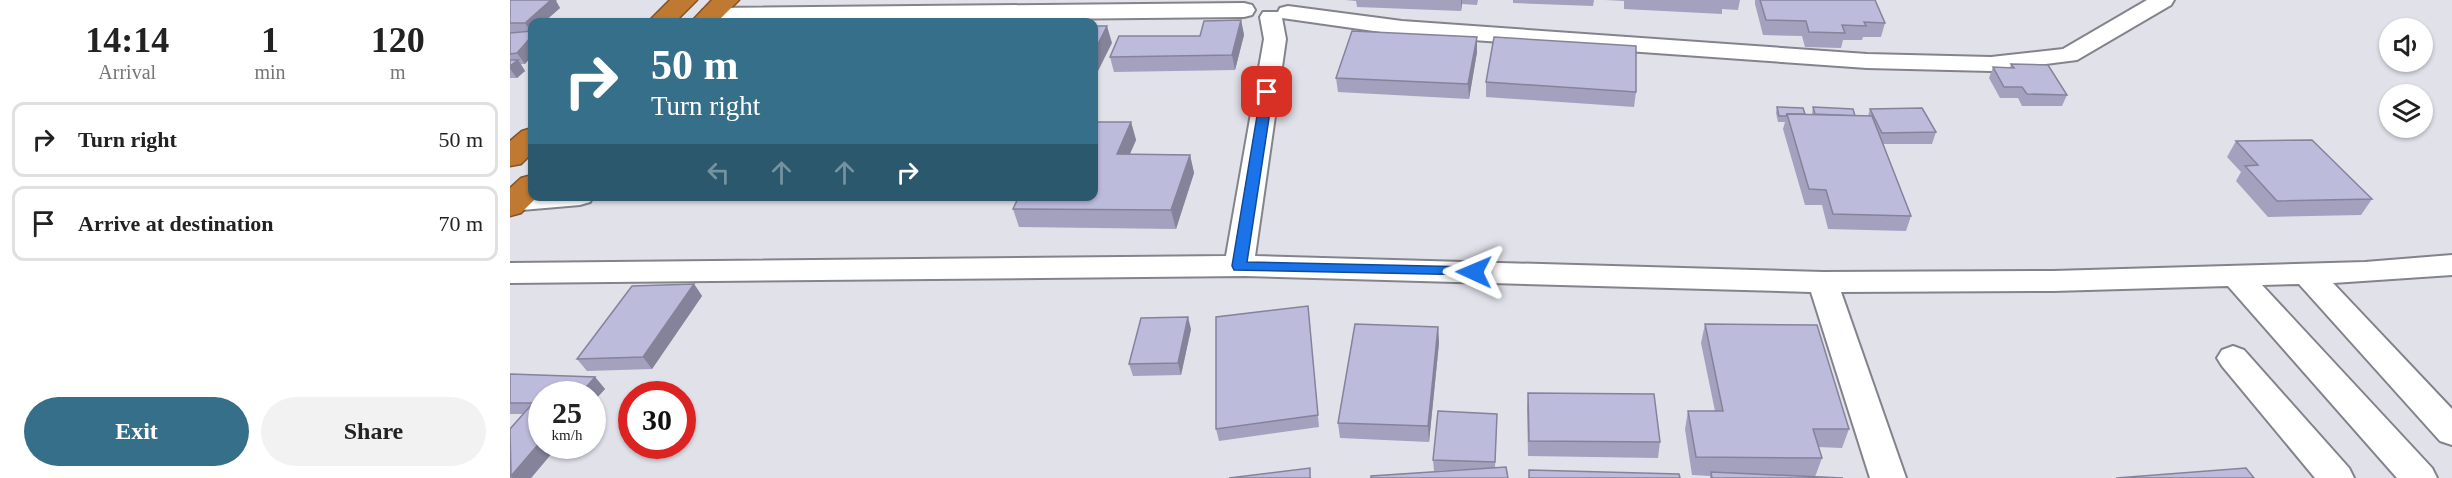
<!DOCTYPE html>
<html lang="en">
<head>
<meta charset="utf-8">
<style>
	:root { --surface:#fff; --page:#f2f2f2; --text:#222; --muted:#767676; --line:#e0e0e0; --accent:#366f89 }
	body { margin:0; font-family:Georgia,serif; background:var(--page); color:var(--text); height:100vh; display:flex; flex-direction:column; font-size:22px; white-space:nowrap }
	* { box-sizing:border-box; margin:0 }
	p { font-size:20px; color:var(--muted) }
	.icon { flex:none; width:33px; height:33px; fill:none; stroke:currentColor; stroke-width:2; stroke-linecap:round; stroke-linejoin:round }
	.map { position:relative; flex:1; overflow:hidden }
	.sheet { display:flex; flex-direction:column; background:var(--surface); width:510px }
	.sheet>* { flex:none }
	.guide { position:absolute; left:18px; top:18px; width:570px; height:183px; border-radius:12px; box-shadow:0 2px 4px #0004; background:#366f89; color:#fff; overflow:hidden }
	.buttons { position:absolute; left:1869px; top:18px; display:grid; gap:12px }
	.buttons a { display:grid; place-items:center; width:54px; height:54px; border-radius:50%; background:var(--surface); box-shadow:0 2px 4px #0004; font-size:30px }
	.speed { position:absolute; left:18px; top:381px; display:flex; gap:12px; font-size:30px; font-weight:700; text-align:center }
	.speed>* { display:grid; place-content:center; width:78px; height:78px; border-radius:50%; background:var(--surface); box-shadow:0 2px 4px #0004; line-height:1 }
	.speed small { font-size:15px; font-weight:400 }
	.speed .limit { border:9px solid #d22; background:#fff; color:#111 }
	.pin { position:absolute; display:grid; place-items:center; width:51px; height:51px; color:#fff; margin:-26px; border-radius:12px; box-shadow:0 3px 9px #0006 }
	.me { position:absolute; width:66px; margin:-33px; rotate:271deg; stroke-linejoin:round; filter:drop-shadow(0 0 4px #0008) }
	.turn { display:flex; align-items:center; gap:21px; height:126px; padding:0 24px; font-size:27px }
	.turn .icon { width:78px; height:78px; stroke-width:2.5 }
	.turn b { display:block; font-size:42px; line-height:51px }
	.lanes { display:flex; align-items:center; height:57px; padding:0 24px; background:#0003; justify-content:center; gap:30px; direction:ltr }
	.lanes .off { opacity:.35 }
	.eta { display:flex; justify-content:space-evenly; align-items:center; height:102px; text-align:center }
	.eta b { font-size:36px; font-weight:700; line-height:42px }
	.primary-button { display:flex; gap:12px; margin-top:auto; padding:12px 24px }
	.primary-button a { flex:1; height:69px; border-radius:36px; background:var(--accent); color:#fff; font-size:24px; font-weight:700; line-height:69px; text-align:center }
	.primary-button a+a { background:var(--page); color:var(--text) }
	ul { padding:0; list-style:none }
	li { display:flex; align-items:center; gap:18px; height:75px; margin:0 12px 9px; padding:0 12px; border:3px solid var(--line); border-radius:12px }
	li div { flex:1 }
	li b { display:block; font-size:22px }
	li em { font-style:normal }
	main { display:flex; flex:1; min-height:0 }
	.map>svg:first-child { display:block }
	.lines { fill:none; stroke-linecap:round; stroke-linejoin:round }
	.minor-casing { stroke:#84838c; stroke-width:4 }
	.highway-casing { stroke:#815427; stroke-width:3 }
	.minor { fill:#fff; fill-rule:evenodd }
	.highway { fill:#bf7933; fill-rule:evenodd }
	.wall { fill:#a3a1bd }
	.shaded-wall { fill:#84839a }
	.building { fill:#bdbbdc; stroke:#84839a; stroke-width:1.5 }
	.route { fill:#1a73e8; stroke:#114b97; stroke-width:1.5 }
</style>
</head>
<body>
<main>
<section class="sheet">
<div class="eta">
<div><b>14:14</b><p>Arrival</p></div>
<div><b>1</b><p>min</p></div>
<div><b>120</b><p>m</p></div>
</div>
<ul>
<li><svg class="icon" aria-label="right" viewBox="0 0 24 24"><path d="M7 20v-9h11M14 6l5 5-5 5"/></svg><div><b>Turn right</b></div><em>50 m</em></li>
<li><svg class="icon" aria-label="arrive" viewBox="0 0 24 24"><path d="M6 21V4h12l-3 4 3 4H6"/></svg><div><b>Arrive at destination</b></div><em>70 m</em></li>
</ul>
<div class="primary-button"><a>Exit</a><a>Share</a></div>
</section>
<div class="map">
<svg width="1942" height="478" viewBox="0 0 1942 478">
	<rect width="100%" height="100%" fill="#e1e1ea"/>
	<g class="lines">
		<defs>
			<g id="minor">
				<path d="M 1637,0 L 1664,0 L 1661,5 L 1567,60 L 1481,71 L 1357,68 L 892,35 L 772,18 L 776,39 L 745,256 L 1313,272 L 1543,271 L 1855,262 L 1942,255 L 1942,275 L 1823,283 L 1942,409 L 1942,445 L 1930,441 L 1789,284 L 1752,285 L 1922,468 L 1927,478 L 1887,478 L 1718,286 L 1543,291 L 1331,292 L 1396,478 L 1360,478 L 1301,292 L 735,276 L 0,283 L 0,263 L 716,256 L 754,39 L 750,17 L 753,12 L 768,12 L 770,8 L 778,6 L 892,21 L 1357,54 L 1481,57 L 1553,49 Z"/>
				<path d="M 734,3 L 742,5 L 745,10 L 742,15 L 734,17 L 201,22 L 193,20 L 190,15 L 193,10 L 201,8 Z"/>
				<path d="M 22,192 L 22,196 L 83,196 L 80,202 L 70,205 L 0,211 L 0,195 Z"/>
				<path d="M 1723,346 L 1734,350 L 1839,468 L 1844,478 L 1805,478 L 1712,366 L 1707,358 L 1712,350 Z"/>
			</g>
			<g id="highway">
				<path d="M 160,0 L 187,0 L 165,22 L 138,22 Z"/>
				<path d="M 202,0 L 229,0 L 207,22 L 181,22 Z"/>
				<path d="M 22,128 L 22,153 L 11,164 L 0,166 L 0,141 L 12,131 Z"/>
				<path d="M 22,175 L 22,196 L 28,196 L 11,213 L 0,216 L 0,188 L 11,178 Z"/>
			</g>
		</defs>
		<use href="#minor" class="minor-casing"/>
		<use href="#highway" class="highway-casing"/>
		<use href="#minor" class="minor"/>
		<use href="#highway" class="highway"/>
	</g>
	<g class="wall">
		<path d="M 0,0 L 46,1 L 50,8 L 34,22 L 22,22 L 15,64 L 11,64 L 15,71 L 7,78 L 0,78 Z"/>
		<path d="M 835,0 L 968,0 L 967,5 L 952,4 L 951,11 L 847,7 L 846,1 Z"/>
		<path d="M 1003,0 L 1084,0 L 1083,6 L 1003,3 Z"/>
		<path d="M 1095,0 L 1230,0 L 1228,10 L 1212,9 L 1212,14 L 1114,9 L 1114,1 Z"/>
		<path d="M 1245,0 L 1365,0 L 1375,23 L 1371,37 L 1353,37 L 1352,40 L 1333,40 L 1331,48 L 1295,47 L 1292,36 L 1253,35 L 1245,4 Z"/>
		<path d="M 731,20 L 734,35 L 725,70 L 604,72 L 600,57 L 690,36 Z"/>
		<path d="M 967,52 L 959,99 L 828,92 L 826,78 Z"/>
		<path d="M 1501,64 L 1557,95 L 1552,106 L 1512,106 L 1508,98 L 1490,98 L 1479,78 L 1483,67 L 1500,68 Z"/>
		<path d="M 976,82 L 1126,92 L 1124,107 L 976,97 Z"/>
		<path d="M 1267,107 L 1295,114 L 1302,114 L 1303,107 L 1345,116 L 1358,116 L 1360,109 L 1426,132 L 1422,144 L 1373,144 L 1401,216 L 1396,231 L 1318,229 L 1312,205 L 1295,205 L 1273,129 L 1275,122 L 1268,122 L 1266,113 Z"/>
		<path d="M 621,122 L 626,140 L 620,154 L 680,155 L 684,173 L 666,229 L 509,227 L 503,209 Z"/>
		<path d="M 1726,141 L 1862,199 L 1851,215 L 1758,217 L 1726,181 L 1731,172 L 1717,157 Z"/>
		<path d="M 184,284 L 192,296 L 142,369 L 77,371 L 67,359 Z"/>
		<path d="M 798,306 L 809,427 L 709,441 L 706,429 Z"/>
		<path d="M 1195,324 L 1339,429 L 1332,448 L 1308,447 L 1312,458 L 1305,477 L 1333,478 L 1200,478 L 1200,476 L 1182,475 L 1175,429 L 1178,411 L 1205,411 L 1191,343 Z"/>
		<path d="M 928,327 L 929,343 L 919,442 L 830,438 L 828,423 Z"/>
		<path d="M 681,329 L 671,375 L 623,376 L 619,364 Z"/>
		<path d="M 0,374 L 85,377 L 95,389 L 82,403 L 82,394 L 32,446 L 48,446 L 21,478 L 0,478 L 0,429 L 13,414 L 0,414 Z"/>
		<path d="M 1018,393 L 1150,442 L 1148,458 L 1018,456 L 1017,409 Z"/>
		<path d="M 987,414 L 985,468 L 924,471 L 923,460 Z"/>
	</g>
	<g class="shaded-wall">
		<path d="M 36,0 L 47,0 L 46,1 L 50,8 L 34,22 L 22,22 L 22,33 L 15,23 Z"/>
		<path d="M 951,0 L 952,0 L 952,4 L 951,11 Z"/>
		<path d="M 731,20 L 734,35 L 725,70 L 722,55 Z"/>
		<path d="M 597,26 L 602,43 L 584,79 L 584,52 Z"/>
		<path d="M 22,36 L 22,56 L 15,64 L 7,53 Z"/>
		<path d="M 967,37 L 967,52 L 959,99 L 958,84 Z"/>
		<path d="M 8,60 L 15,71 L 7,78 L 0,69 L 0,66 Z"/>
		<path d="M 621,122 L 626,140 L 612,172 L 607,154 Z"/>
		<path d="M 680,155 L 684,173 L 666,229 L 661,210 Z"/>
		<path d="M 184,284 L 192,296 L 142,369 L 133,357 Z"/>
		<path d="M 678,317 L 681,329 L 671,375 L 668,363 Z"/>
		<path d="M 928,327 L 929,343 L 919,442 L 918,426 Z"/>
		<path d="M 85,377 L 95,389 L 82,403 L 82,394 L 70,394 Z"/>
		<path d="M 32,440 L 32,446 L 48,446 L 21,478 L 2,478 L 1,476 Z"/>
	</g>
	<g class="building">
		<path d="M 0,0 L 41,0 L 15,23 L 0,23 Z"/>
		<path d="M 1250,0 L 1365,0 L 1375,23 L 1354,22 L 1356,26 L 1332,25 L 1335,33 L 1299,32 L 1296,21 L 1256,20 Z"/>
		<path d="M 415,19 L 478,20 L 476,22 L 412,22 Z"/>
		<path d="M 731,20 L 722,55 L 600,57 L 609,36 L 690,36 L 694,21 Z"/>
		<path d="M 584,26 L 597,26 L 584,52 Z"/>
		<path d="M 22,31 L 22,36 L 7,53 L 0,54 L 0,33 Z"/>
		<path d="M 842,31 L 967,37 L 958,84 L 826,78 Z"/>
		<path d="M 984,37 L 1126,46 L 1126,92 L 976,82 Z"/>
		<path d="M 0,60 L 8,60 L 0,66 Z"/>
		<path d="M 1501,64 L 1538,65 L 1557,95 L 1517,94 L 1512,87 L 1494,87 L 1483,67 L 1504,68 Z"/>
		<path d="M 1267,107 L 1293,108 L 1295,114 L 1277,114 L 1276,116 L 1269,116 Z"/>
		<path d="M 1303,107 L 1343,109 L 1345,116 L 1305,114 Z"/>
		<path d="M 1412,108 L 1426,132 L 1372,133 L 1360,109 Z"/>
		<path d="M 1277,114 L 1362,116 L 1401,216 L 1323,214 L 1316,190 L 1299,189 Z"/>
		<path d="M 584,122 L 621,122 L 607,154 L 680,155 L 661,210 L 503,209 L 509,196 L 584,196 Z"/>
		<path d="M 1802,140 L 1862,199 L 1767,201 L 1735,166 L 1748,165 L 1726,141 Z"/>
		<path d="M 184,284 L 133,357 L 67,359 L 122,286 Z"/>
		<path d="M 798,306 L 808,415 L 706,429 L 706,317 Z"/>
		<path d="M 678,317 L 668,363 L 619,364 L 631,318 Z"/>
		<path d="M 845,324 L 928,327 L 918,426 L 828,423 Z"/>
		<path d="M 1195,324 L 1307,325 L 1339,429 L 1303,429 L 1312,458 L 1186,457 L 1178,411 L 1213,411 Z"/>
		<path d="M 0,374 L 85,377 L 70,394 L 32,394 L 32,440 L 1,476 L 0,429 L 23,403 L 0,403 Z"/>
		<path d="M 1018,393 L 1144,394 L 1150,442 L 1019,441 Z"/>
		<path d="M 928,411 L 987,414 L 985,462 L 923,460 Z"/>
		<path d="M 996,467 L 998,478 L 861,478 L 861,476 Z"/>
		<path d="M 800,468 L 800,478 L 719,478 Z"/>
		<path d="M 1736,468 L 1744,478 L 1606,478 Z"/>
		<path d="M 1019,470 L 1169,474 L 1170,478 L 1019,478 Z"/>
		<path d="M 1201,472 L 1333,478 L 1202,478 Z"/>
	</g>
	<path class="route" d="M 757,89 L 763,92 L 737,262 L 964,267 L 969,268 L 971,272 L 969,275 L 724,270 L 722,266 L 751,92 Z"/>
</svg>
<div class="buttons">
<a><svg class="icon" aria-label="sound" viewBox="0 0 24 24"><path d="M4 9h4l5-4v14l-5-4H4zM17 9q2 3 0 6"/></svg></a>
<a><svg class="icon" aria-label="layers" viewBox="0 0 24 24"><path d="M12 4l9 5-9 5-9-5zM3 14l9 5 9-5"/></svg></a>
</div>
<div class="speed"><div>25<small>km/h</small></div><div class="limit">30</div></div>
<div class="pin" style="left:757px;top:92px;background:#d93025"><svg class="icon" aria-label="arrive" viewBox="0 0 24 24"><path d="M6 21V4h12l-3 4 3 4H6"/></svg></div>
<svg class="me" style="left:964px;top:272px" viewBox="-20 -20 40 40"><path d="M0-17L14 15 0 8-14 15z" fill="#1a73e8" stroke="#fff" stroke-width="4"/></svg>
<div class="guide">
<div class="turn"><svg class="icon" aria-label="right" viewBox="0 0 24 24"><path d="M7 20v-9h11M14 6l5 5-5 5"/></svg><div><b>50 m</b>Turn right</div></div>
<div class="lanes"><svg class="icon off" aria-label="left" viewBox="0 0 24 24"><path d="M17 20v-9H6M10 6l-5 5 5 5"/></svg><svg class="icon off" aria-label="ahead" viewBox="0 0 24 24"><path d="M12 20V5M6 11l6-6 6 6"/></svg><svg class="icon off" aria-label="ahead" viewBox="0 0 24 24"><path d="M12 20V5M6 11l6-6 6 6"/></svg><svg class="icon" aria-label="right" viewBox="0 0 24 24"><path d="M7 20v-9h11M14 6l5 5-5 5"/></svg></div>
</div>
</div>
</main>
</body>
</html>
